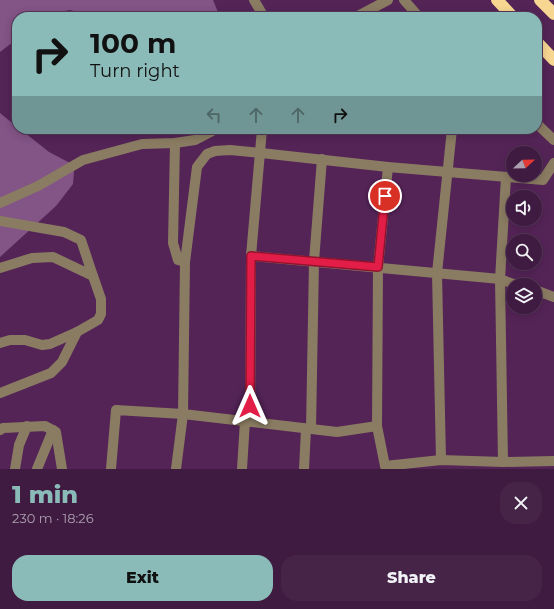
<!DOCTYPE html>
<html lang="en">
<head>
<meta charset="utf-8">
<style>
	:root { --surface:#3f1b41; --page:#462448; --text:#f1f3f6; --muted:#ada1b1; --line:#58395a; --accent:#8bbbb9 }
	body { margin:0; font-family:Montserrat,sans-serif; background:var(--page); color:var(--text); height:100vh; display:flex; flex-direction:column; font-size:15px; white-space:nowrap }
	* { box-sizing:border-box; margin:0 }
	p { font-size:13px; color:var(--muted) }
	.icon { flex:none; width:22px; height:22px; fill:none; stroke:currentColor; stroke-width:2; stroke-linecap:round; stroke-linejoin:round }
	.map { position:relative; height:469px; overflow:hidden }
	.details { display:flex; flex-direction:column; background:var(--surface); flex:1 }
	.details>* { flex:none }
	.banner { position:absolute; left:12px; top:12px; width:530px; height:122px; border-radius:16px; box-shadow:0 2px 10px #0003,0 0 0 1px var(--line); background:#8bbbb9; color:#111; overflow:hidden }
	.needle { width:26px; rotate:68deg }
	.buttons { position:absolute; left:506px; top:146px; display:grid; gap:8px }
	.buttons a { display:grid; place-items:center; width:36px; height:36px; border-radius:50%; background:var(--surface); box-shadow:0 2px 10px #0003,0 0 0 1px var(--line); font-size:20px }
	.pin { position:absolute; display:grid; place-items:center; width:34px; height:34px; color:#fff; margin:-17px; border:2px solid #fff; border-radius:50%; box-shadow:0 1px 4px #0007 }
	.me { position:absolute; width:44px; margin:-22px; rotate:0deg; stroke-linejoin:round; filter:drop-shadow(0 0 3px #0008) }
	.turn { display:flex; align-items:center; gap:14px; height:84px; padding:0 12px; font-size:18px }
	.turn .icon { width:52px; height:52px; stroke-width:2.5 }
	.turn b { display:block; font-size:28px; line-height:34px }
	.lanes { display:flex; align-items:center; height:38px; padding:0 12px; background:#0003; justify-content:center; gap:20px; direction:ltr }
	.lanes .off { opacity:.35 }
	.round { display:grid; place-items:center; flex:none; width:42px; height:42px; border-radius:16px; background:var(--page) }
	.headline { display:flex; align-items:center; justify-content:space-between; height:68px; padding:0 12px }
	h1 { font-size:24px; font-weight:800; line-height:30px; color:var(--accent) }
	.button { display:flex; gap:8px; margin-top:auto; padding:8px 12px }
	.button a { flex:1; height:46px; border-radius:16px; background:var(--accent); color:#111; font-size:16px; font-weight:800; line-height:46px; text-align:center }
	.button a+a { background:var(--page); color:var(--text) }
	.map>svg:first-child { display:block }
	.forest { fill:#835486 }
	.lines { fill:none; stroke-linecap:round; stroke-linejoin:round }
	.minor { stroke:#8a7c62; stroke-width:10 }
	.highway { stroke:#f7d691; stroke-width:12 }
	.route-casing { stroke:#92132f; stroke-width:10 }
	.route { stroke:#e11d48; stroke-width:7 }
</style>
</head>
<body>
<div class="map">
<svg width="554" height="469" viewBox="0 0 554 469">
	<rect width="100%" height="100%" fill="#542457"/>
	<g class="forest">
		<path d="M 0,0 L 213,0 L 220,17 L 94,17 L 70,10 L 55,13 L 47,17 L 17,17 L 17,39 L 0,52 Z"/>
		<path d="M 0,113 L 17,127 L 17,129 L 20,129 L 49,152 L 70,163 L 74,172 L 73,184 L 56,206 L 0,257 Z"/>
	</g>
	<g class="lines">
		<g class="minor">
			<path d="M 254,0 L 264,17"/>
			<path d="M 404,0 L 419,17"/>
			<path d="M 356,17 L 388,0"/>
			<path d="M 537,124 L 554,140"/>
			<path d="M 175,143 L 173,243 L 178,260 L 185,262"/>
			<path d="M 388,167 L 378,267 L 377,426 L 385,466 L 441,460 L 503,462 L 554,461"/>
			<path d="M 0,203 L 38,186 L 83,160 L 142,144 L 175,143 L 195,140 L 216,129"/>
			<path d="M 0,221 L 64,232 L 81,240 L 93,276 L 53,257 L 32,258 L 0,268"/>
			<path d="M 251,256 L 500,279 L 516,285"/>
			<path d="M 535,290 L 554,297"/>
			<path d="M 0,343 L 10,340 L 25,340 L 42,345 L 50,344 L 77,332"/>
			<path d="M 0,393 L 51,373 L 62,362 L 77,332 L 98,320 L 101,314 L 101,299 L 93,276"/>
			<path d="M 250,422 L 251,256 L 262,129"/>
			<path d="M 311,429 L 314,261 L 322,159"/>
			<path d="M 0,430 L 3,428 L 45,426 L 56,432 L 62,469"/>
			<path d="M 441,460 L 437,273 L 452,129"/>
			<path d="M 503,462 L 500,279 L 506,177"/>
			<path d="M 15,469 L 19,445 L 27,426"/>
			<path d="M 37,469 L 53,430"/>
			<path d="M 111,469 L 116,410 L 183,414 L 337,432 L 377,426"/>
			<path d="M 176,469 L 183,414 L 185,262 L 197,167 L 207,154 L 215,151 L 230,150 L 261,153 L 388,167 L 543,180 L 554,163"/>
			<path d="M 242,469 L 245,421"/>
			<path d="M 304,469 L 306,429"/>
		</g>
		<g class="highway">
			<path d="M 497,0 L 513,17"/>
			<path d="M 540,0 L 554,14"/>
			<path d="M 537,42 L 554,60"/>
		</g>
	</g>
	<g class="lines">
		<defs>
			<path id="route" d="M 250,406 L 251,256 L 378,267 L 385,196"/>
		</defs>
		<use href="#route" class="route-casing"/>
		<use href="#route" class="route"/>
	</g>
</svg>
<div class="buttons">
<a><svg class="needle" viewBox="-14 -14 28 28"><path d="M0-13l5 13h-10z" fill="#e53935"/><path d="M0 13l5-13h-10z" fill="#ada1b1"/></svg></a>
<a><svg class="icon" aria-label="sound" viewBox="0 0 24 24"><path d="M4 9h4l5-4v14l-5-4H4zM17 9q2 3 0 6"/></svg></a>
<a><svg class="icon" aria-label="search" viewBox="0 0 24 24"><circle cx="10" cy="10" r="6"/><path d="M15 15l6 6"/></svg></a>
<a><svg class="icon" aria-label="layers" viewBox="0 0 24 24"><path d="M12 4l9 5-9 5-9-5zM3 14l9 5 9-5"/></svg></a>
</div>
<div class="pin" style="left:385px;top:196px;background:#d93025"><svg class="icon" aria-label="arrive" viewBox="0 0 24 24"><path d="M6 21V4h12l-3 4 3 4H6"/></svg></div>
<svg class="me" style="left:250px;top:406px" viewBox="-20 -20 40 40"><path d="M0-17L14 15 0 8-14 15z" fill="#e11d48" stroke="#fff" stroke-width="4"/></svg>
<div class="banner">
<div class="turn"><svg class="icon" aria-label="right" viewBox="0 0 24 24"><path d="M7 20v-9h11M14 6l5 5-5 5"/></svg><div><b>100 m</b>Turn right</div></div>
<div class="lanes"><svg class="icon off" aria-label="left" viewBox="0 0 24 24"><path d="M17 20v-9H6M10 6l-5 5 5 5"/></svg><svg class="icon off" aria-label="ahead" viewBox="0 0 24 24"><path d="M12 20V5M6 11l6-6 6 6"/></svg><svg class="icon off" aria-label="ahead" viewBox="0 0 24 24"><path d="M12 20V5M6 11l6-6 6 6"/></svg><svg class="icon" aria-label="right" viewBox="0 0 24 24"><path d="M7 20v-9h11M14 6l5 5-5 5"/></svg></div>
</div>
</div>
<section class="details">
<div class="headline"><div><h1>1 min</h1><p>230 m · 18:26</p></div><a class="round"><svg class="icon" aria-label="close" viewBox="0 0 24 24"><path d="M6 6l12 12M18 6L6 18"/></svg></a></div>
<div class="button"><a>Exit</a><a>Share</a></div>
</section>
</body>
</html>
